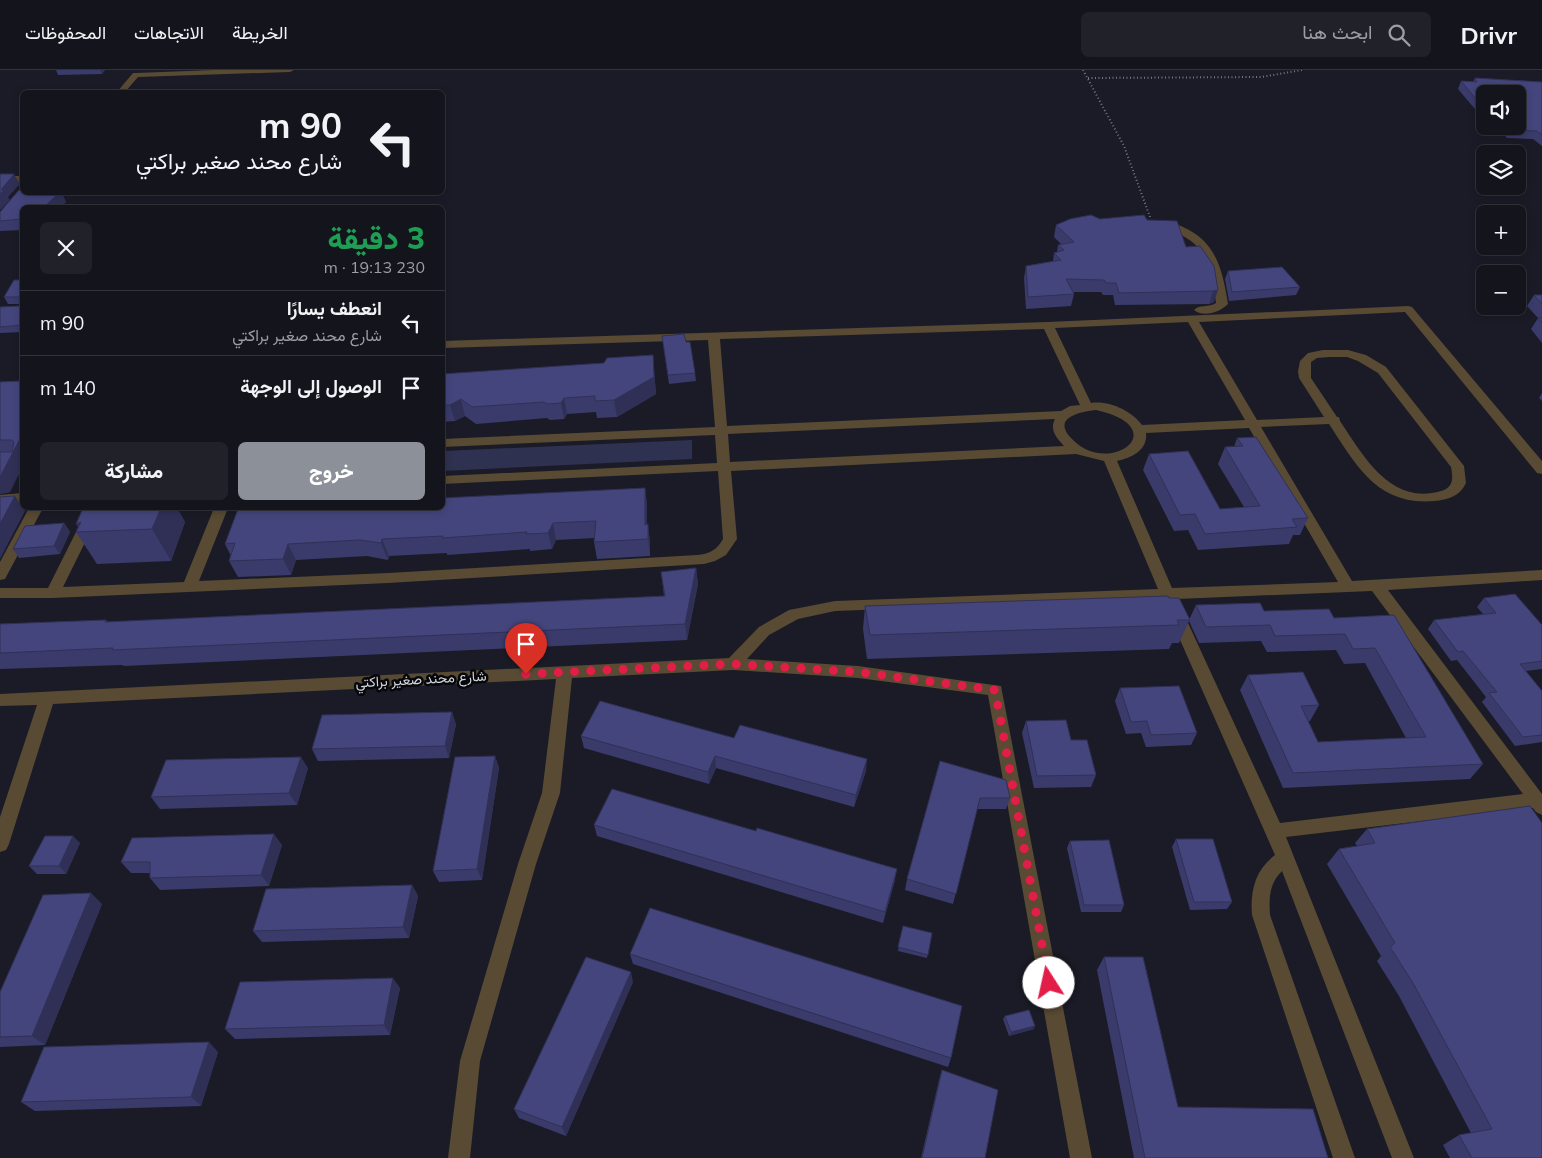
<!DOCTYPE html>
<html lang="ar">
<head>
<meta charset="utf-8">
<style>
	:root { --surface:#14141c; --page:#212129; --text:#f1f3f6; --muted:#9d9ea3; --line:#33333b; --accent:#8c9099 }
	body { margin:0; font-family:Mulish,Vazirmatn,sans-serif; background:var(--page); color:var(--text); direction:rtl; height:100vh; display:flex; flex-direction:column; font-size:19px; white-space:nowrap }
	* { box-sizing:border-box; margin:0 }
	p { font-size:16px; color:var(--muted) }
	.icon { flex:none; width:28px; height:28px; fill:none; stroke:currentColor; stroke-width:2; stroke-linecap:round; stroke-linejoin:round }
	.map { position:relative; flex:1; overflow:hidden; direction:ltr }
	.side { position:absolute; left:20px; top:135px; width:425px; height:305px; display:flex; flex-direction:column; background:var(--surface); border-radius:8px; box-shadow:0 2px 8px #0003,0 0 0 1px var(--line); direction:rtl }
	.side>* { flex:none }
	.hud { position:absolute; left:20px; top:20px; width:425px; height:105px; border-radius:8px; box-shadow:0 2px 8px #0003,0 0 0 1px var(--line); direction:rtl; background:#14141c; color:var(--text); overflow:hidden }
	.controls { position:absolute; left:1476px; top:15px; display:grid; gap:10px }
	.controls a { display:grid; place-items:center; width:50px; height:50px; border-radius:8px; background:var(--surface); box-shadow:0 2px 8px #0003,0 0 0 1px var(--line); font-size:25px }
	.pin { position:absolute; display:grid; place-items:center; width:42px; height:42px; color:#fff; margin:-51px -21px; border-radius:50% 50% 50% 0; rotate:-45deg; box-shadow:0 0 5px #0007 }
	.pin .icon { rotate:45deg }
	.me { position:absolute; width:55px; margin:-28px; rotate:350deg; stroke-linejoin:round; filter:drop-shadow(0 0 4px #0008) }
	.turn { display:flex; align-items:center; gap:18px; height:105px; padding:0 20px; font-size:22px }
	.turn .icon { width:65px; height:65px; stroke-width:2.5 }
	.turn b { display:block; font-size:35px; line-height:42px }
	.round { display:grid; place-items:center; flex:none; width:52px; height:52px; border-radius:8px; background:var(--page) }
	.summary { display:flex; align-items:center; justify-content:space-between; height:85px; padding:0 20px }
	h1 { font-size:30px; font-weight:800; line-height:38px; color:#1e9e55 }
	.action { display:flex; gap:10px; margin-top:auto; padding:10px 20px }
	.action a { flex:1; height:58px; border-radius:8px; background:var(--accent); color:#fff; font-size:20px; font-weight:800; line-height:58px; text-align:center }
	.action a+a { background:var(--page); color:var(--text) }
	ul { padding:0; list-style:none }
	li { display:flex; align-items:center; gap:15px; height:65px; padding:0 20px; border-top:1px solid var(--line) }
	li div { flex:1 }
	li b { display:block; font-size:19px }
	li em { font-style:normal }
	header { display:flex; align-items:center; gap:30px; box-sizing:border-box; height:70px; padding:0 25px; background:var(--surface); border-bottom:1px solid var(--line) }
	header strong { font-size:24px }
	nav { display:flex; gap:28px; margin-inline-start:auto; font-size:18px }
	.search { width:350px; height:45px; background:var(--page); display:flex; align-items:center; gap:12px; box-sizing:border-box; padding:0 18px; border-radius:8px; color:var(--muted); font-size:19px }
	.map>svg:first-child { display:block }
	.green { fill:#2f3151 }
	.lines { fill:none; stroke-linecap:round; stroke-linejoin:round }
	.path { stroke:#767780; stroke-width:2; stroke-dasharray:1 2.5; stroke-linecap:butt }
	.minor { fill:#584a33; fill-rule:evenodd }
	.wall { fill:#3a3b6b }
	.shaded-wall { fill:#303057 }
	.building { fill:#44457c; stroke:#303057 }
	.route { stroke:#e11d48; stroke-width:9; stroke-dasharray:0 16.2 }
	.labels { text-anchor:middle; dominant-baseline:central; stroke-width:5; stroke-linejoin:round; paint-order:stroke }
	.street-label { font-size:14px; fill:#d4d5dc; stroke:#06070b }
</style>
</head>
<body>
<header>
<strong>Drivr</strong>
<div class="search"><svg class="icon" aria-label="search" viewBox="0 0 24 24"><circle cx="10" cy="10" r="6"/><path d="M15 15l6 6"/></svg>ابحث هنا</div>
<nav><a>الخريطة</a><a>الاتجاهات</a><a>المحفوظات</a></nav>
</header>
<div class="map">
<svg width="1542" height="1088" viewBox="0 0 1542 1088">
	<rect width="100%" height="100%" fill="#1a1b26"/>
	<path class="green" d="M 692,370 L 692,389 L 443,401 L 443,381 Z"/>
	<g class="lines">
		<g class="path">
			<path d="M 1083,0 L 1124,76 L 1150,147"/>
			<path d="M 1088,8 L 1261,7 L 1302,0"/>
		</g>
		<g class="minor">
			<path d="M 214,0 L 294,0 L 290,2 L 138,7 L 125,22 L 117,22 L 133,3 L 136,3 Z"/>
			<rect x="0" y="106" width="22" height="6"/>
			<path d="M 1162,150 C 1211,162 1221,188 1228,234 C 1220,242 1204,248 1194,240 C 1199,234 1209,238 1216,233 C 1210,186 1205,172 1158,155 L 1157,153 Z"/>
			<path d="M 1408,236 L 1412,237 L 1542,391 L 1542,404 L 1537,403 L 1405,242 L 1199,252 L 1257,350 L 1324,347 L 1299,308 L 1298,301 L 1300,291 L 1308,283 L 1323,280 L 1348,280 L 1366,285 L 1386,297 L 1464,396 L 1466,413 C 1460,426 1448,430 1434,431 C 1377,436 1356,395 1329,354 L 1261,357 L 1352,511 L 1542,500 L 1542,510 L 1388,520 L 1542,724 L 1542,745 L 1536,742 L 1533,738 L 1286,767 L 1414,1088 L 1392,1088 L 1282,801 C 1269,814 1269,828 1270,845 L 1355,1088 L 1333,1088 L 1252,845 C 1250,821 1255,800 1275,785 L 1162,529 L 835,541 L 798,549 L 769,565 L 747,589 L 858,596 L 1001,616 L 1092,1088 L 1070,1088 L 988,625 L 858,608 L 733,600 L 572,608 L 560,723 L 536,794 L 480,991 L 470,1088 L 448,1088 L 460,991 L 518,794 L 542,723 L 556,609 L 53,634 L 9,774 L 6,780 L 0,782 L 0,747 L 37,635 L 0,636 L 0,624 L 729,588 L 759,557 L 789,540 L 835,531 L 1158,519 L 1104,391 L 1076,384 L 731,401 L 737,469 L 726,485 L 715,491 L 704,494 L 388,513 L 53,528 L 0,528 L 0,518 L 48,518 L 88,438 L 102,438 L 63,517 L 184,512 L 214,438 L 228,438 L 199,511 L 388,503 L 697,485 C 709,484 717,480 723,469 L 718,401 L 442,414 L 442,406 L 717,393 L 715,365 L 442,377 L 442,369 L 715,357 L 708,270 L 442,278 L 442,271 L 1048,252 ZM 1188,252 L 1245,350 L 1142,355 C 1132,341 1109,330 1091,333 L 1055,258 ZM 1044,259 L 1080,335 L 1070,336 L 1061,341 L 727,356 L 720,269 ZM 1329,287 L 1347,287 L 1358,291 L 1378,303 L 1451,397 C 1453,408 1454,417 1441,421 C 1390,436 1363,385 1340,351 L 1339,347 L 1337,347 L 1311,308 L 1311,292 L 1317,288 ZM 1096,340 C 1176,358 1109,408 1072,369 C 1051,348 1079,342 1096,340 ZM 1055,349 C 1049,360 1057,368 1064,376 L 730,392 L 728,364 ZM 1249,358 L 1338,512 L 1172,518 L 1117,391 C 1132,388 1148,380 1146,363 ZM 1372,521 L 1523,724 L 1280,753 L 1177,529 Z"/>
			<path d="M 22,423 L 22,432 L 0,435 L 0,425 Z"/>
			<path d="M 29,438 L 43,438 L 5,509 L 0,510 L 0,492 Z"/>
		</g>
	</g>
	<g class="wall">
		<path d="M 56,0 L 105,0 L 102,4 L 58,5 Z"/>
		<path d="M 1475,8 L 1542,12 L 1542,76 L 1533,69 L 1507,68 L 1501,61 L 1492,60 L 1489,56 L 1518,56 L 1485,24 L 1485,51 L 1458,19 L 1461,11 L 1473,12 Z"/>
		<path d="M 22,122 L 61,122 L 66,132 L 59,138 L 22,138 L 22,160 L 0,161 L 0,142 Z"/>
		<path d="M 1100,149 L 1147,150 L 1214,196 L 1214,232 L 1209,234 L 1115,235 L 1113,225 L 1103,225 L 1101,222 L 1073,222 L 1074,224 L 1071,236 L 1026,239 L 1024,208 L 1026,196 L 1053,191 L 1054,183 L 1057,182 L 1058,175 L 1061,174 L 1054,167 L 1056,155 Z"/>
		<path d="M 1228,201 L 1300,217 L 1296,225 L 1229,231 L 1225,209 Z"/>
		<path d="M 22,210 L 22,262 L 0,263 L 0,237 L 20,236 L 20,234 L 8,234 L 4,227 Z"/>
		<path d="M 1534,225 L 1542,225 L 1542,273 L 1531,259 L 1538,248 L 1527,236 Z"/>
		<path d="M 662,266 L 686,272 L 695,303 L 696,311 L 669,314 Z"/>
		<path d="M 654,301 L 656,324 L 617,347 L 597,348 L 596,342 L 567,344 L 564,349 L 550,350 L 547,348 L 476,354 L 465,346 L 455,351 L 442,352 L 442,304 Z"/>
		<path d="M 22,311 L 10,422 L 0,424 L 0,312 Z"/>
		<path d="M 1542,323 L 1542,331 L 1539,328 Z"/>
		<path d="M 1237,368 L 1308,448 L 1300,465 L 1293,465 L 1289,474 L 1198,480 L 1188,460 L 1174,461 L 1143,400 L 1149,384 L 1220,439 L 1244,437 L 1218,394 L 1225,377 L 1234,377 Z"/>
		<path d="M 645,418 L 647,435 L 647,454 L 650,471 L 650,486 L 597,489 L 594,472 L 595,468 L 556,470 L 552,479 L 530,481 L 530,479 L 447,485 L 447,483 L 389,486 L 388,490 L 367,486 L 296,490 L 291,505 L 238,507 L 229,491 L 231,486 L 225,474 Z"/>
		<path d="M 83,438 L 177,438 L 185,452 L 171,491 L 97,494 L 76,462 L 78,458 Z"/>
		<path d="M 64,453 L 70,462 L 60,484 L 19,488 L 13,479 Z"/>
		<path d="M 696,498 L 698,514 L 687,570 L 124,596 L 122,595 L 0,599 L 0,554 L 106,550 L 108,552 L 664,526 L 661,502 Z"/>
		<path d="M 1169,528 L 1189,550 L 1196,535 L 1334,548 L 1394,545 L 1483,694 L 1470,709 L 1283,718 L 1240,620 L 1248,605 L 1319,635 L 1310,651 L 1308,651 L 1318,672 L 1406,668 L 1365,593 L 1344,594 L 1336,580 L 1267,582 L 1261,571 L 1199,573 L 1189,551 L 1179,573 L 1172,573 L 1169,579 L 867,589 L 863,559 L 865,536 Z"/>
		<path d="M 1484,528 L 1542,555 L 1542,599 L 1526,601 L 1542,621 L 1542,672 L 1515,676 L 1482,632 L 1486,627 L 1457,590 L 1451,591 L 1428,559 L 1434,550 L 1483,544 L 1477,537 Z"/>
		<path d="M 1120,618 L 1197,663 L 1191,675 L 1146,677 L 1141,663 L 1126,664 L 1115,631 Z"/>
		<path d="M 1026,651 L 1071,670 L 1096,705 L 1091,717 L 1034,718 L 1022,663 Z"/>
		<path d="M 456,654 L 449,688 L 318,691 L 312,679 Z"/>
		<path d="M 581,666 L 734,668 L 866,701 L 854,737 L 716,698 L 709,714 L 584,678 Z"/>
		<path d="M 495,686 L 499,698 L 482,810 L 439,812 L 433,801 Z"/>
		<path d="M 940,691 L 1010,728 L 1006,739 L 977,739 L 953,834 L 905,820 L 907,809 Z"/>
		<path d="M 308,698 L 297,735 L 160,739 L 151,727 Z"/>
		<path d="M 1530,736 L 1542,1088 L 1450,1088 L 1443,1075 L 1459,1065 L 1471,1063 L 1399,926 L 1377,891 L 1381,886 L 1327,794 L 1339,779 L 1357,776 L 1355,773 L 1367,759 Z"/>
		<path d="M 594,755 L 895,810 L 883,853 L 597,766 Z"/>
		<path d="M 1176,769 L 1232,832 L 1227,839 L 1190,840 L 1172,777 Z"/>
		<path d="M 1070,771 L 1124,835 L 1121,842 L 1081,842 L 1067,778 Z"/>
		<path d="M 80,773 L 66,804 L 37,804 L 29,796 Z"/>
		<path d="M 282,775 L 269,816 L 160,820 L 150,808 L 150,803 L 131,803 L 121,792 Z"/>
		<path d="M 412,815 L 418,826 L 409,868 L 262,872 L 253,861 Z"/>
		<path d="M 102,834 L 45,975 L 0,977 L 0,922 Z"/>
		<path d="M 903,856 L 932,863 L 927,888 L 898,881 Z"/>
		<path d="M 630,884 L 951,988 L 948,997 L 633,894 Z"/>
		<path d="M 1104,887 L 1178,1037 L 1328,1088 L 1134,1088 L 1097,900 Z"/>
		<path d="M 633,912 L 566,1066 L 519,1048 L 514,1039 Z"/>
		<path d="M 400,918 L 390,965 L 235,969 L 225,959 Z"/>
		<path d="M 1005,946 L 1034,959 L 1009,966 L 1003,949 Z"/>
		<path d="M 218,982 L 201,1036 L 35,1041 L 21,1032 Z"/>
		<path d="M 942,1000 L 985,1088 L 921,1088 L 939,1010 Z"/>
	</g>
	<g class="shaded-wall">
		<path d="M 100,0 L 105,0 L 102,4 Z"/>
		<path d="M 14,104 L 20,114 L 8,127 L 10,130 L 0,140 L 0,124 L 1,120 Z"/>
		<path d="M 60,122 L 61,122 L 66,132 L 59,138 L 43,138 Z"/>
		<path d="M 1218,220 L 1214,232 L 1209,234 L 1213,221 Z"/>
		<path d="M 653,285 L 656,324 L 617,347 L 614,330 Z"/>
		<path d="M 564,328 L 567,344 L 564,349 L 561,333 Z"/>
		<path d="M 461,329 L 465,346 L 455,351 L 450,335 Z"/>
		<path d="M 22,365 L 22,398 L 10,422 L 0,424 L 0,407 Z"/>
		<path d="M 645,418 L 647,435 L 647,471 L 645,455 Z"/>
		<path d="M 15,426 L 25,441 L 0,489 L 0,454 Z"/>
		<path d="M 161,438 L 177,438 L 185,452 L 171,491 L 152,459 Z"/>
		<path d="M 81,452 L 81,462 L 76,454 Z"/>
		<path d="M 64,453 L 70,462 L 60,484 L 54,476 Z"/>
		<path d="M 553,453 L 556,470 L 552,479 L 548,463 Z"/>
		<path d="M 648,454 L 650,471 L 650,486 L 648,469 Z"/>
		<path d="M 382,469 L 389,486 L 388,490 L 381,473 Z"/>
		<path d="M 288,474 L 296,490 L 291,505 L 283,489 Z"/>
		<path d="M 696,498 L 698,514 L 687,570 L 685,554 Z"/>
		<path d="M 452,642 L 456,654 L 449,688 L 445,676 Z"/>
		<path d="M 495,686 L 499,698 L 482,810 L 477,799 Z"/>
		<path d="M 715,686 L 716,698 L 709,714 L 708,702 Z"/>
		<path d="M 301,687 L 308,698 L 297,735 L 289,723 Z"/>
		<path d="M 867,689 L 866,701 L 854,737 L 856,725 Z"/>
		<path d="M 274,764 L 282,775 L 269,816 L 261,805 Z"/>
		<path d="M 73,766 L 80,773 L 66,804 L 59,796 Z"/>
		<path d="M 897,799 L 895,810 L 883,853 L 885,842 Z"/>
		<path d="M 412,815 L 418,826 L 409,868 L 403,857 Z"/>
		<path d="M 91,823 L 102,834 L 45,975 L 32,966 Z"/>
		<path d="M 631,902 L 633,912 L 566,1066 L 562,1057 Z"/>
		<path d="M 393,908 L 400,918 L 390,965 L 384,955 Z"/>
		<path d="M 1035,956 L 1034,959 L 1009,966 L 1011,962 Z"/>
		<path d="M 209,972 L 218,982 L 201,1036 L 191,1027 Z"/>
	</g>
	<g class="building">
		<path d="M 1475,8 L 1542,12 L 1542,65 L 1537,61 L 1511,60 L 1508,56 L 1518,56 L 1518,24 L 1485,24 L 1485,40 L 1461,11 L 1477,12 Z"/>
		<path d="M 0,104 L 14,104 L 1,120 L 4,120 L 0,124 Z"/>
		<path d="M 19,120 L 22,120 L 22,122 L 60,122 L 43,138 L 22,138 L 22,149 L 0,151 L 0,142 Z"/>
		<path d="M 1091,145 L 1100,149 L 1144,145 L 1147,150 L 1177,151 L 1186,177 L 1200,176 L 1214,196 L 1218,220 L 1213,221 L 1119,223 L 1116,213 L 1106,213 L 1104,210 L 1066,209 L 1074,224 L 1028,227 L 1026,196 L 1061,190 L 1054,183 L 1064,180 L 1058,175 L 1074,172 L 1056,155 L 1070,149 Z"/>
		<path d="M 1282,197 L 1300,217 L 1232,222 L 1228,201 Z"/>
		<path d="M 14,210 L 22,210 L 22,255 L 0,257 L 0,237 L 20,236 L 20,227 L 4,227 Z"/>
		<path d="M 1534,225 L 1542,225 L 1542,234 Z"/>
		<path d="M 1538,248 L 1542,248 L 1542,253 Z"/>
		<path d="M 684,264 L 686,272 L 690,272 L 695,303 L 668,305 L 662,266 Z"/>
		<path d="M 653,285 L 654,307 L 614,330 L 595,331 L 595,326 L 564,328 L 561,333 L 547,334 L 544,332 L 472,337 L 461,329 L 450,335 L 442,335 L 442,304 L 604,293 L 607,288 Z"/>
		<path d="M 22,311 L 22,365 L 0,407 L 0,382 L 12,382 L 14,372 L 12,370 L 0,370 L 0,312 Z"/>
		<path d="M 1256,367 L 1308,448 L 1292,449 L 1297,457 L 1205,464 L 1195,444 L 1180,445 L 1149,384 L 1188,381 L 1220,439 L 1260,436 L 1225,377 L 1243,376 L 1237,368 Z"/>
		<path d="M 645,418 L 645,455 L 648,454 L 648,469 L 594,472 L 596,451 L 553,453 L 548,463 L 526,464 L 527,462 L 442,468 L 443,466 L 382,469 L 381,473 L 360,470 L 288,474 L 283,489 L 229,491 L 235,473 L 225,474 L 238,439 L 269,438 L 442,438 L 442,428 Z"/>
		<path d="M 15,426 L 0,454 L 0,427 Z"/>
		<path d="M 83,438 L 161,438 L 152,459 L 76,462 L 81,452 L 76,454 Z"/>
		<path d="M 64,453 L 54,476 L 13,479 L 25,456 Z"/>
		<path d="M 696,498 L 685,554 L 112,580 L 113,578 L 0,583 L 0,554 L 106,550 L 105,552 L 665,526 L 661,502 Z"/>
		<path d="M 1515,524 L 1542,555 L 1542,591 L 1520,594 L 1542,621 L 1542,665 L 1523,667 L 1489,623 L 1497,622 L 1463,581 L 1458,582 L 1434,550 L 1496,543 L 1484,528 Z"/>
		<path d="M 1168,526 L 1169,528 L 1179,528 L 1190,550 L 1177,550 L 1179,555 L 870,565 L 865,536 Z"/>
		<path d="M 1260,533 L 1264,541 L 1329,539 L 1334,548 L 1394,545 L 1483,694 L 1293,703 L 1248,605 L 1303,602 L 1319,635 L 1301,636 L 1318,672 L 1426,667 L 1375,578 L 1353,579 L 1345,564 L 1275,566 L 1270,555 L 1206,557 L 1196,535 Z"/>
		<path d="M 1179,616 L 1197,663 L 1151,665 L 1147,651 L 1131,652 L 1120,618 Z"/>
		<path d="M 600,631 L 734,668 L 740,655 L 867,689 L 856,725 L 715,686 L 708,702 L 581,666 Z"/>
		<path d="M 452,642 L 445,676 L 312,679 L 322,645 Z"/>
		<path d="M 1066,650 L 1071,670 L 1087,670 L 1096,705 L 1037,706 L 1026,651 Z"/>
		<path d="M 495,686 L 477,799 L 433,801 L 455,687 Z"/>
		<path d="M 301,687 L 289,723 L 151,727 L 166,690 Z"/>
		<path d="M 940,691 L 1006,710 L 1010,728 L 980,728 L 956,824 L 907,809 Z"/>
		<path d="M 612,719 L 756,761 L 757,758 L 897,799 L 885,842 L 594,755 Z"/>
		<path d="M 1530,736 L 1542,753 L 1542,1088 L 1472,1088 L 1459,1065 L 1492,1059 L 1413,913 L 1390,877 L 1395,873 L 1339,779 L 1375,773 L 1367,759 Z"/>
		<path d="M 274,764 L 261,805 L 150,808 L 150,792 L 121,792 L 132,768 Z"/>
		<path d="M 45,766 L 73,766 L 59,796 L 29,796 Z"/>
		<path d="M 1176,769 L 1213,769 L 1232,832 L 1194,832 Z"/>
		<path d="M 1109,770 L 1124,835 L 1084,835 L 1070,771 Z"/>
		<path d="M 412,815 L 403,857 L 253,861 L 266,819 Z"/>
		<path d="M 91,823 L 32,966 L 0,967 L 0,922 L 43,825 Z"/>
		<path d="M 650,838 L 962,936 L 951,988 L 630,884 Z"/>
		<path d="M 903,856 L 932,863 L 928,885 L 898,877 Z"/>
		<path d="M 586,887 L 631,902 L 562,1057 L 514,1039 Z"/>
		<path d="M 1104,887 L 1143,887 L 1178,1037 L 1313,1039 L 1328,1088 L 1145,1088 Z"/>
		<path d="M 393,908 L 384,955 L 225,959 L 240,912 Z"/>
		<path d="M 1029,940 L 1035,956 L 1011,962 L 1005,946 Z"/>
		<path d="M 209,972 L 191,1027 L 21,1032 L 44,977 Z"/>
		<path d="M 942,1000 L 998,1020 L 985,1088 L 922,1088 Z"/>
	</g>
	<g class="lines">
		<path class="route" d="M 526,604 L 733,594 L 858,602 L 995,620 L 1049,913"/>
	</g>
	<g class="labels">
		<g class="street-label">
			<text transform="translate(421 609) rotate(-3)">شارع محند صغير براكتي</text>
		</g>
	</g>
</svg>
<div class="controls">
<a><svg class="icon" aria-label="sound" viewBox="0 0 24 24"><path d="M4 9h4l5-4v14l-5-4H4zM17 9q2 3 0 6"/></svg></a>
<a><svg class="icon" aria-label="layers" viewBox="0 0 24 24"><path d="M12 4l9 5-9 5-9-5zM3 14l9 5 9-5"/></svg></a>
<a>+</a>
<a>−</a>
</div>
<div class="pin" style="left:526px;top:604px;background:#d93025"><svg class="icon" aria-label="arrive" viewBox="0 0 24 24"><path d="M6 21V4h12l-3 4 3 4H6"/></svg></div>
<svg class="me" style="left:1049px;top:913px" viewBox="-20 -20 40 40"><circle r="19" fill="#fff"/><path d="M0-13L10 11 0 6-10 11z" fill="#e11d48"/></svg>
<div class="hud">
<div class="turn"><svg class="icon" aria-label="left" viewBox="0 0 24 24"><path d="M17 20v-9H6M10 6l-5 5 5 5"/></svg><div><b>90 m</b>شارع محند صغير براكتي</div></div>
</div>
<section class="side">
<div class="summary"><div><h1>3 دقيقة</h1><p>230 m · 19:13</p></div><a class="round"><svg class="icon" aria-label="close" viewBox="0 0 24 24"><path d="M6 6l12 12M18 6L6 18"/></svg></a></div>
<ul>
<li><svg class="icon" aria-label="left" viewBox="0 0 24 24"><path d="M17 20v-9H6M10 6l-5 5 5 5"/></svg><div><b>انعطف يسارًا</b><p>شارع محند صغير براكتي</p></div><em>90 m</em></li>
<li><svg class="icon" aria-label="arrive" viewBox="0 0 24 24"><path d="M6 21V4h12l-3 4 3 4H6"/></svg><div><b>الوصول إلى الوجهة</b></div><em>140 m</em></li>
</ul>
<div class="action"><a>خروج</a><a>مشاركة</a></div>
</section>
</div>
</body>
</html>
